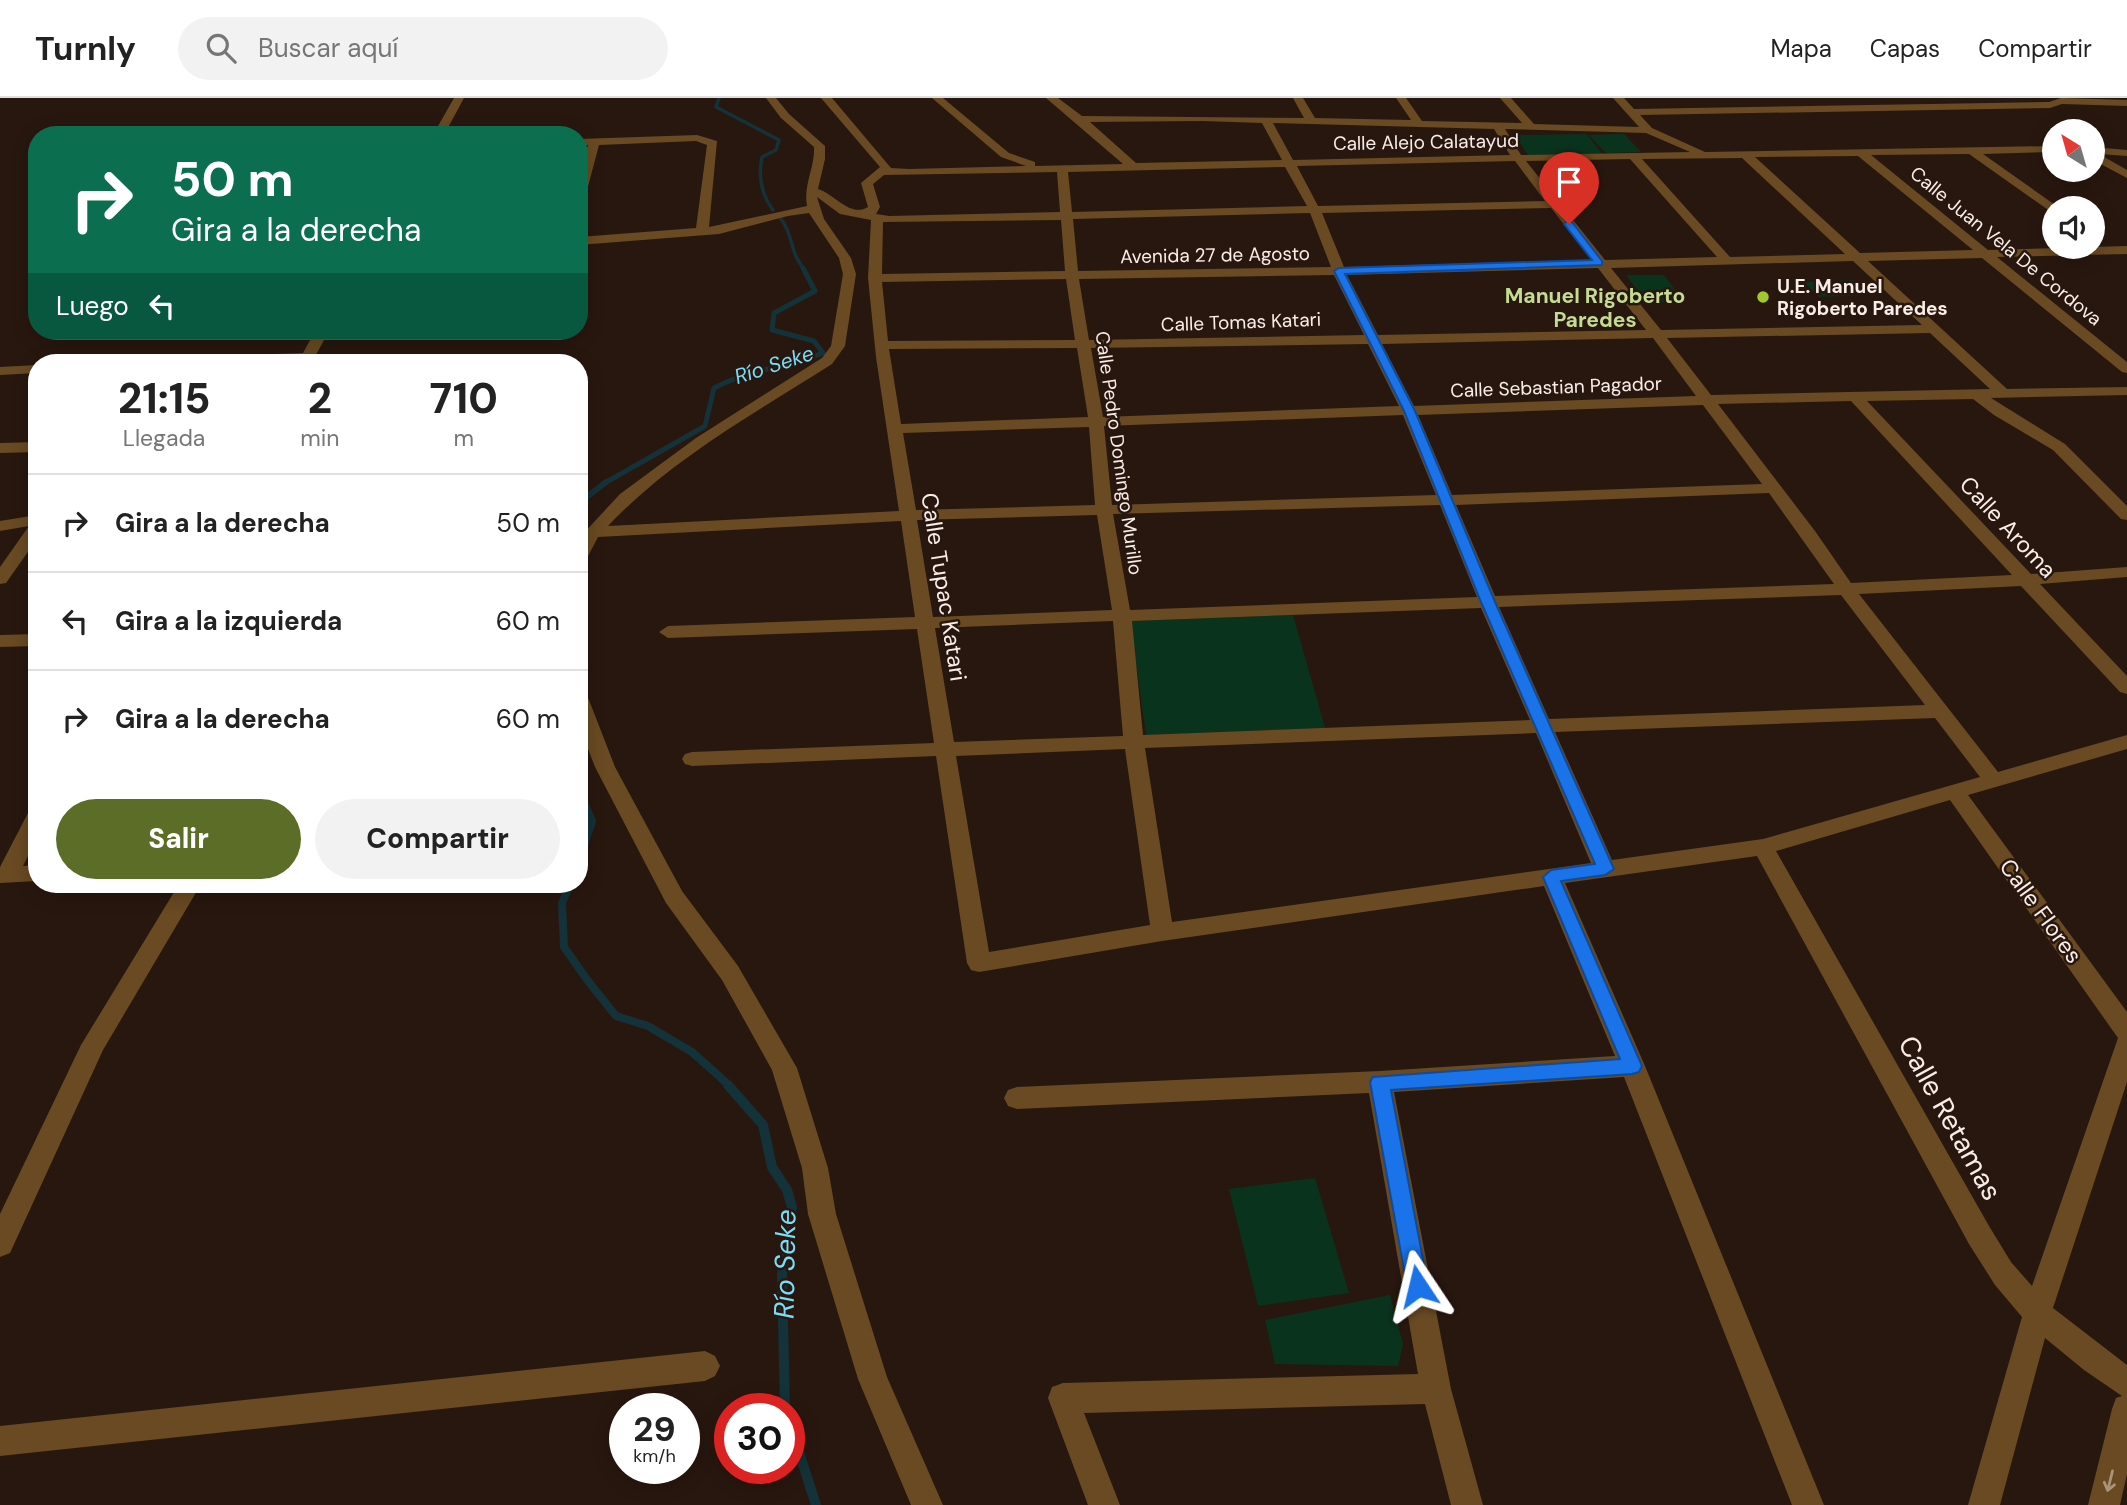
<!DOCTYPE html>
<html lang="es">
<head>
<meta charset="utf-8">
<style>
	:root { --surface:#fff; --page:#f2f2f2; --text:#222; --muted:#767676; --line:#e0e0e0; --accent:#5b6d26 }
	body { margin:0; font-family:"DM Sans",sans-serif; background:var(--page); color:var(--text); height:100vh; display:flex; flex-direction:column; font-size:26px; white-space:nowrap }
	* { box-sizing:border-box; margin:0 }
	p { font-size:23px; color:var(--muted) }
	.icon { flex:none; width:38px; height:38px; fill:none; stroke:currentColor; stroke-width:2; stroke-linecap:round; stroke-linejoin:round }
	.map { position:relative; flex:1; overflow:hidden }
	.details { position:absolute; left:28px; top:256px; width:560px; height:539px; display:flex; flex-direction:column; background:var(--surface); border-radius:28px; box-shadow:0 4px 18px #0003 }
	.details>* { flex:none }
	.guide { position:absolute; left:28px; top:28px; width:560px; height:214px; border-radius:28px; box-shadow:0 4px 18px #0003; background:#0b6e4f; color:#fff; overflow:hidden }
	.needle { width:46px; rotate:323deg }
	.fabs { position:absolute; left:2042px; top:21px; display:grid; gap:14px }
	.fabs a { display:grid; place-items:center; width:63px; height:63px; border-radius:50%; background:var(--surface); box-shadow:0 4px 18px #0003; font-size:35px }
	.speed { position:absolute; left:609px; top:1295px; display:flex; gap:14px; font-size:35px; font-weight:700; text-align:center }
	.speed>* { display:grid; place-content:center; width:91px; height:91px; border-radius:50%; background:var(--surface); box-shadow:0 4px 18px #0003; line-height:1 }
	.speed small { font-size:18px; font-weight:400 }
	.speed .limit { border:10px solid #d22; background:#fff; color:#111 }
	.pin { position:absolute; display:grid; place-items:center; width:60px; height:60px; color:#fff; margin:-72px -30px; border-radius:50% 50% 50% 0; rotate:-45deg; box-shadow:0 0 7px #0007 }
	.pin .icon { rotate:45deg }
	.me { position:absolute; width:77px; margin:-38px; rotate:350deg; stroke-linejoin:round; filter:drop-shadow(0 0 5px #0008) }
	.turn { display:flex; align-items:center; gap:24px; height:147px; padding:0 28px; font-size:32px }
	.turn .icon { width:91px; height:91px; stroke-width:2.5 }
	.turn b { display:block; font-size:49px; line-height:60px }
	.then { display:flex; align-items:center; height:66px; padding:0 28px; background:#0003; gap:14px; font-size:26px }
	.eta { display:flex; justify-content:space-evenly; align-items:center; height:119px; text-align:center }
	.eta b { font-size:42px; font-weight:800; line-height:49px }
	.primary-button { display:flex; gap:14px; margin-top:auto; padding:14px 28px }
	.primary-button a { flex:1; height:80px; border-radius:42px; background:var(--accent); color:#fff; font-size:28px; font-weight:800; line-height:80px; text-align:center }
	.primary-button a+a { background:var(--page); color:var(--text) }
	ul { padding:0; list-style:none }
	li { display:flex; align-items:center; gap:21px; height:98px; padding:0 28px; border-top:2px solid var(--line) }
	li div { flex:1 }
	li b { display:block; font-size:26px }
	li em { font-style:normal }
	header { display:flex; align-items:center; gap:42px; box-sizing:border-box; height:98px; padding:0 35px; background:var(--surface); border-bottom:2px solid var(--line) }
	header strong { font-size:33px }
	nav { display:flex; gap:38px; margin-inline-start:auto; font-size:24px }
	.search { width:490px; height:63px; background:var(--page); display:flex; align-items:center; gap:18px; box-sizing:border-box; padding:0 24px; border-radius:38px; color:var(--muted); font-size:26px }
	.map>svg:first-child { display:block }
	.green { fill:#0a331e }
	.lines { fill:none; stroke-linecap:round; stroke-linejoin:round }
	.stream-far4 { stroke:#143239; stroke-width:3.5 }
	.stream-far3 { stroke:#143239; stroke-width:5 }
	.stream-far2 { stroke:#143239; stroke-width:6 }
	.stream-far1 { stroke:#143239; stroke-width:8 }
	.stream { stroke:#143239; stroke-width:10 }
	.minor { fill:#694a22; fill-rule:evenodd }
	.oneway { stroke:#aa937b }
	.route { fill:#1a73e8; stroke:#114b97; stroke-width:2 }
	.poi-dot { fill:#a1c92a; stroke:#28170f; stroke-width:2.5 }
	.labels { text-anchor:middle; dominant-baseline:central; stroke-width:5; stroke-linejoin:round; paint-order:stroke }
	.far-street-label { font-size:19px; fill:#f9ede7; stroke:#28170f }
	.far-poi-label { font-size:19px; font-weight:bold; fill:#f9ede7; stroke:#28170f; text-anchor:start }
	.far-neighbourhood-label { font-size:21px; font-weight:bold; fill:#c3dc92; stroke:#28170f }
	.far-water-label { font-size:21px; font-style:italic; fill:#7addf8; stroke:#28170f }
	.street-label { font-size:23px; fill:#f9ede7; stroke:#28170f }
	.near-street-label { font-size:28px; fill:#f9ede7; stroke:#28170f }
	.near-water-label { font-size:28px; font-style:italic; fill:#7addf8; stroke:#28170f }
</style>
</head>
<body>
<header>
<strong>Turnly</strong>
<div class="search"><svg class="icon" aria-label="search" viewBox="0 0 24 24"><circle cx="10" cy="10" r="6"/><path d="M15 15l6 6"/></svg>Buscar aquí</div>
<nav><a>Mapa</a><a>Capas</a><a>Compartir</a></nav>
</header>
<div class="map">
<svg width="2127" height="1407" viewBox="0 0 2127 1407">
	<rect width="100%" height="100%" fill="#28170f"/>
	<g class="green">
		<path d="M 1587,36 L 1602,56 L 1528,57 L 1515,37 Z"/>
		<path d="M 1624,36 L 1641,54 L 1606,55 L 1589,37 Z"/>
		<path d="M 1626,177 L 1664,177 L 1684,204 L 1646,204 Z"/>
		<path d="M 1853,182 L 1868,197 L 1819,199 L 1804,184 Z"/>
		<path d="M 1293,517 L 1325,630 L 1146,637 L 1130,523 Z"/>
		<path d="M 1315,1080 L 1349,1195 L 1258,1208 L 1229,1091 Z"/>
		<path d="M 1390,1197 L 1403,1246 L 1398,1268 L 1275,1266 L 1265,1222 Z"/>
	</g>
	<g class="lines">
		<g class="stream-far4">
			<path d="M 719,0 L 716,9 L 779,42 L 776,52 L 762,59 C 758,78 761,96 773,112"/>
			<path d="M 781,121 C 794,137 789,155 805,172"/>
		</g>
		<path class="stream-far3" d="M 603,386 L 705,328 L 714,290 C 747,272 788,269 823,255 L 814,243 L 772,232 L 774,215 L 815,193 L 803,170"/>
		<path class="stream-far2" d="M 579,405 L 606,384"/>
		<g class="stream-far1">
			<path d="M 579,694 L 592,723 L 579,762"/>
			<path d="M 570,786 L 562,805 L 564,849 L 588,883 L 616,918 L 648,928 L 692,954 L 730,988"/>
		</g>
		<g class="stream">
			<path d="M 728,987 L 763,1027 L 772,1069 L 787,1092 L 792,1109 L 782,1176 L 785,1311"/>
			<path d="M 789,1323 L 816,1407"/>
		</g>
		<g class="minor">
			<path d="M 454,0 L 464,0 L 444,37 L 433,37 Z"/>
			<path d="M 766,0 L 776,0 L 789,16 L 825,48 L 825,61 L 818,91 C 835,96 850,120 868,109 L 861,85 L 880,69 L 821,0 L 832,0 L 891,70 L 909,71 L 1026,68 L 1001,59 L 932,0 L 943,0 L 1009,55 L 1035,64 L 1035,68 L 1123,66 L 1046,0 L 1058,0 L 1082,18 L 1304,20 L 1293,0 L 1303,0 L 1315,20 L 1411,22 L 1396,0 L 1406,0 L 1422,23 L 1522,25 L 1500,0 L 1511,0 L 1534,26 L 1639,29 L 1613,0 L 1624,0 L 1634,11 L 2049,4 L 2061,0 L 2127,2 L 2127,8 L 2062,6 L 2050,10 L 1640,17 L 1652,30 L 1705,54 L 2054,48 L 2054,54 L 1983,56 L 2058,109 L 2054,110 L 2054,116 L 1969,56 L 1871,57 L 1988,152 L 2127,148 L 2127,156 L 1997,159 L 2127,264 L 2127,275 L 2122,274 L 1982,160 L 1868,163 L 2007,291 L 2127,289 L 2127,297 L 1991,300 L 2065,346 L 2127,408 L 2127,422 L 2121,421 L 2053,352 L 1994,317 L 1973,301 L 1867,303 L 2031,476 L 2127,469 L 2127,479 L 2040,486 L 2127,578 L 2127,596 L 2120,594 L 2021,488 L 1859,496 L 1998,674 L 2127,637 L 2127,651 L 1968,697 L 2127,914 L 2127,984 L 2053,1210 L 2127,1267 L 2127,1376 L 2120,1407 L 2088,1407 L 2112,1311 L 2116,1300 L 2122,1298 L 2084,1272 L 2045,1240 L 2000,1407 L 1968,1407 L 2022,1219 L 1995,1187 L 1969,1146 L 1757,758 L 1565,785 L 1645,968 L 1824,1407 L 1792,1407 L 1624,979 L 1394,994 L 1451,1291 L 1483,1407 L 1451,1407 L 1425,1306 L 1084,1315 L 1120,1407 L 1088,1407 L 1048,1300 L 1052,1289 L 1063,1285 L 1418,1276 L 1369,995 L 1017,1011 L 1008,1008 L 1004,1000 L 1008,992 L 1017,989 L 1380,973 L 1615,958 L 1544,788 L 1162,843 L 979,874 L 971,872 L 967,865 L 936,658 L 692,668 L 685,666 L 682,661 L 685,656 L 692,654 L 934,645 L 917,531 L 668,540 L 659,534 L 668,528 L 915,519 L 901,423 L 598,439 L 585,464 L 579,465 L 582,437 L 620,396 L 696,340 L 822,260 L 831,248 L 843,176 L 839,160 L 809,115 L 788,118 L 719,136 L 579,147 L 579,139 L 696,130 L 707,47 L 696,43 L 599,47 L 585,100 L 579,103 L 579,78 L 588,47 L 579,47 L 579,41 L 697,37 L 717,43 L 709,129 L 807,108 C 803,87 815,70 814,49 L 781,20 ZM 1202,23 L 1262,25 L 1282,62 L 1136,65 L 1090,24 ZM 1273,25 L 1494,31 L 1510,57 L 1293,62 ZM 1505,31 L 1646,35 L 1690,54 L 1521,57 ZM 1858,58 L 1973,152 L 1860,155 L 1755,59 ZM 1742,60 L 1845,156 L 1730,159 L 1642,61 ZM 1630,61 L 1717,159 L 1605,162 L 1526,63 ZM 1515,63 L 1545,103 L 1318,108 L 1297,68 ZM 1285,69 L 1307,108 L 1072,114 L 1068,74 ZM 1057,74 L 1060,114 L 889,118 L 876,116 L 880,109 L 873,86 L 884,77 ZM 817,99 L 840,116 L 871,122 L 868,180 L 876,259 L 899,413 L 608,428 C 671,361 755,315 832,266 L 845,248 L 856,176 L 851,160 L 824,121 ZM 1551,110 L 1592,162 L 1344,169 L 1322,115 ZM 1310,115 L 1331,169 L 1078,173 L 1073,121 ZM 1061,122 L 1065,173 L 882,176 L 883,124 ZM 1853,163 L 1922,227 L 1661,232 L 1611,170 ZM 1598,170 L 1646,232 L 1378,237 L 1347,177 ZM 1334,177 L 1364,237 L 1089,242 L 1079,181 ZM 1066,181 L 1075,242 L 888,243 L 882,184 ZM 1930,235 L 1990,291 L 1711,297 L 1667,240 ZM 1653,240 L 1696,298 L 1414,308 L 1382,246 ZM 1368,246 L 1399,308 L 1103,319 L 1091,250 ZM 1077,250 L 1088,319 L 901,326 L 889,251 ZM 1851,303 L 2012,477 L 1851,485 L 1815,433 L 1718,306 ZM 1703,307 L 1762,386 L 1452,397 L 1418,317 ZM 1403,317 L 1436,397 L 1112,407 L 1104,328 ZM 1089,329 L 1095,407 L 916,412 L 903,335 ZM 1769,395 L 1834,486 L 1495,498 L 1456,407 ZM 1440,407 L 1477,499 L 1130,512 L 1113,416 ZM 1097,417 L 1112,512 L 933,519 L 917,422 ZM 1841,497 L 1925,607 L 1549,621 L 1499,509 ZM 1481,510 L 1530,622 L 1143,637 L 1132,523 ZM 1113,523 L 1123,638 L 954,644 L 935,530 ZM 1935,620 L 1980,679 L 1763,741 L 1612,762 L 1555,634 ZM 1536,635 L 1591,765 L 1172,824 L 1145,650 ZM 1125,651 L 1150,827 L 989,854 L 956,658 ZM 1950,702 L 2118,940 L 2032,1188 L 2011,1164 L 1989,1128 L 1776,753 Z"/>
			<path d="M 2093,49 L 2127,52 L 2127,58 L 2099,56 L 2127,72 L 2127,80 L 2093,62 Z"/>
			<path d="M 315,233 L 329,233 L 312,264 L 156,264 L 163,260 L 303,255 Z"/>
			<path d="M 37,267 L 37,275 L 0,277 L 0,269 Z"/>
			<path d="M 37,344 L 37,354 L 0,355 L 0,345 Z"/>
			<path d="M 37,417 L 37,441 L 6,485 L 0,486 L 0,469 L 29,428 L 0,433 L 0,423 Z"/>
			<path d="M 37,536 L 37,548 L 0,549 L 0,537 Z"/>
			<path d="M 579,596 L 586,597 L 589,602 L 615,669 L 682,793 L 738,868 L 797,970 L 828,1070 L 836,1116 L 887,1279 L 943,1407 L 911,1407 L 858,1281 L 808,1116 L 802,1070 L 772,972 L 722,882 L 666,805 L 595,669 L 579,628 Z"/>
			<path d="M 37,710 L 37,740 L 23,768 L 37,767 L 37,783 L 0,785 L 0,769 L 29,713 Z"/>
			<path d="M 179,786 L 201,786 L 103,952 L 10,1155 L 0,1159 L 0,1116 L 81,947 Z"/>
			<path d="M 705,1253 L 715,1258 L 720,1268 L 715,1278 L 705,1283 L 0,1358 L 0,1328 Z"/>
		</g>
	</g>
	<defs><path id="oneway-shaft" d="M-6 0H5M1.5-3L5.5 0L1.5 3" fill="none" stroke-width="1.6" stroke-linecap="round" stroke-linejoin="round" transform="scale(1.75)"/></defs>
	<use class="oneway" href="#oneway-shaft" transform="translate(2110 1383) rotate(104)"/>
	<path class="route" d="M 1565,124 L 1572,124 L 1602,163 L 1602,167 L 1345,176 L 1415,313 L 1495,504 L 1614,771 L 1605,777 L 1561,783 L 1642,968 L 1639,974 L 1632,976 L 1391,992 L 1428,1188 L 1425,1196 L 1418,1199 L 1410,1196 L 1407,1188 L 1370,984 L 1373,979 L 1620,961 L 1543,779 L 1551,772 L 1595,766 L 1481,504 L 1404,313 L 1334,173 L 1339,170 L 1592,162 L 1564,126 Z"/>
	<circle class="poi-dot" cx="1763" cy="199" r="7"/>
	<g class="labels">
		<g class="far-street-label">
			<text transform="translate(1426 44) rotate(-1)">Calle Alejo Calatayud</text>
			<text transform="translate(2006 148) rotate(39)">Calle Juan Vela De Cordova</text>
			<text transform="translate(1215 157) rotate(-1)">Avenida 27 de Agosto</text>
			<text transform="translate(1241 224) rotate(-2)">Calle Tomas Katari</text>
			<text transform="translate(1556 289) rotate(-2)">Calle Sebastian Pagador</text>
			<text transform="translate(1119 355) rotate(82)">Calle Pedro Domingo Murillo</text>
		</g>
		<g class="far-poi-label">
			<text x="1777" y="188">U.E. Manuel<tspan x="1777" dy="22">Rigoberto Paredes</tspan></text>
		</g>
		<g class="far-neighbourhood-label">
			<text x="1595" y="198">Manuel Rigoberto<tspan x="1595" dy="24">Paredes</tspan></text>
		</g>
		<g class="far-water-label">
			<text transform="translate(774 267) rotate(-18)">Río Seke</text>
		</g>
		<g class="street-label">
			<text transform="translate(2008 429) rotate(47)">Calle Aroma</text>
			<text transform="translate(944 489) rotate(81)">Calle Tupac Katari</text>
			<text transform="translate(2041 813) rotate(54)">Calle Flores</text>
		</g>
		<g class="near-street-label">
			<text transform="translate(1950 1020) rotate(61)">Calle Retamas</text>
		</g>
		<g class="near-water-label">
			<text transform="translate(785 1166) rotate(-89)">Río Seke</text>
		</g>
	</g>
</svg>
<div class="fabs">
<a><svg class="needle" viewBox="-14 -14 28 28"><path d="M0-13l5 13h-10z" fill="#e53935"/><path d="M0 13l5-13h-10z" fill="#767676"/></svg></a>
<a><svg class="icon" aria-label="sound" viewBox="0 0 24 24"><path d="M4 9h4l5-4v14l-5-4H4zM17 9q2 3 0 6"/></svg></a>
</div>
<div class="speed"><div>29<small>km/h</small></div><div class="limit">30</div></div>
<div class="pin" style="left:1569px;top:126px;background:#d93025"><svg class="icon" aria-label="arrive" viewBox="0 0 24 24"><path d="M6 21V4h12l-3 4 3 4H6"/></svg></div>
<svg class="me" style="left:1418px;top:1188px" viewBox="-20 -20 40 40"><path d="M0-17L14 15 0 8-14 15z" fill="#1a73e8" stroke="#fff" stroke-width="4"/></svg>
<div class="guide">
<div class="turn"><svg class="icon" aria-label="right" viewBox="0 0 24 24"><path d="M7 20v-9h11M14 6l5 5-5 5"/></svg><div><b>50 m</b>Gira a la derecha</div></div>
<div class="then">Luego<svg class="icon" aria-label="left" viewBox="0 0 24 24"><path d="M17 20v-9H6M10 6l-5 5 5 5"/></svg></div>
</div>
<section class="details">
<div class="eta">
<div><b>21:15</b><p>Llegada</p></div>
<div><b>2</b><p>min</p></div>
<div><b>710</b><p>m</p></div>
</div>
<ul>
<li><svg class="icon" aria-label="right" viewBox="0 0 24 24"><path d="M7 20v-9h11M14 6l5 5-5 5"/></svg><div><b>Gira a la derecha</b></div><em>50 m</em></li>
<li><svg class="icon" aria-label="left" viewBox="0 0 24 24"><path d="M17 20v-9H6M10 6l-5 5 5 5"/></svg><div><b>Gira a la izquierda</b></div><em>60 m</em></li>
<li><svg class="icon" aria-label="right" viewBox="0 0 24 24"><path d="M7 20v-9h11M14 6l5 5-5 5"/></svg><div><b>Gira a la derecha</b></div><em>60 m</em></li>
</ul>
<div class="primary-button"><a>Salir</a><a>Compartir</a></div>
</section>
</div>
</body>
</html>
